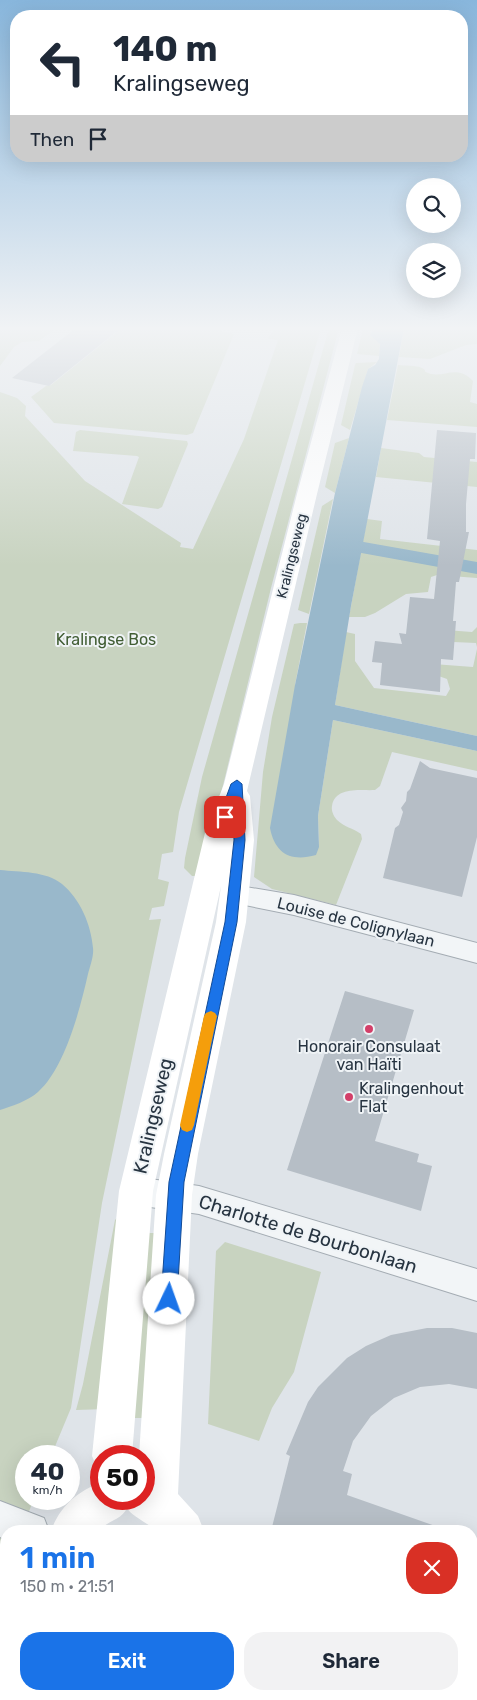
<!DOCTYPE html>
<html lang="en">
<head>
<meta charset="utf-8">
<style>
	:root { --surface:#fff; --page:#f2f2f3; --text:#1f2937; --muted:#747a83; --accent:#1a73e8 }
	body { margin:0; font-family:Rubik,sans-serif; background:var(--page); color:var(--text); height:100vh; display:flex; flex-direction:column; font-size:19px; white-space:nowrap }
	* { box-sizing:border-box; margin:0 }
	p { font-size:16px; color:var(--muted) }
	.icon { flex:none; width:28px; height:28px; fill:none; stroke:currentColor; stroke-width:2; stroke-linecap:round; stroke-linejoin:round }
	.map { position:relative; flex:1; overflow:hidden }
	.sheet { position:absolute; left:0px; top:1525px; width:478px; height:175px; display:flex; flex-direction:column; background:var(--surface); border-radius:20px 20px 0 0; box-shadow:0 5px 20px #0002 }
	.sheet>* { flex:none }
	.hud { position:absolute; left:10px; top:10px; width:458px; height:152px; border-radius:20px; box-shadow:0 5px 20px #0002; background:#fff; color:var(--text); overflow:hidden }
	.buttons { position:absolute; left:406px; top:178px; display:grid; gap:10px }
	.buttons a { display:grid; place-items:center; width:55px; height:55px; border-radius:50%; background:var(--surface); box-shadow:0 5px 20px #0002; font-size:25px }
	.speed { position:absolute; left:15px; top:1445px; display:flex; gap:10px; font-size:25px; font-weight:700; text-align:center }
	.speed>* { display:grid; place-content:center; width:65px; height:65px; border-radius:50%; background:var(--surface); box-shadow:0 5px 20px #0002; line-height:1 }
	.speed small { font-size:12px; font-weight:400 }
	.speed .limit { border:8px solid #d22; background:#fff; color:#111 }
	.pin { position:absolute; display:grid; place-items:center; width:42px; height:42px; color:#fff; margin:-21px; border-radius:10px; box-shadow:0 2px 8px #0006 }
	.me { position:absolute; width:55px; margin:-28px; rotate:3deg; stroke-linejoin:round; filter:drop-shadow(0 0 4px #0008) }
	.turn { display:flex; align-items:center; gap:18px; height:105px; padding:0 20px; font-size:22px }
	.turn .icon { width:65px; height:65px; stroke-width:2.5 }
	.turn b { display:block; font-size:35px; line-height:42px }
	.then { display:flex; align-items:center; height:48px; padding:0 20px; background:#0003; gap:10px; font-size:19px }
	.round { display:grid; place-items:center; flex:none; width:52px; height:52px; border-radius:20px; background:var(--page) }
	.head { display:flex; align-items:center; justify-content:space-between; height:85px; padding:0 20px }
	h1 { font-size:30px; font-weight:600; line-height:38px; color:var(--accent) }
	.action { display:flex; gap:10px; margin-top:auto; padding:10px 20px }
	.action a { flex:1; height:58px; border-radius:20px; background:var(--accent); color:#fff; font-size:20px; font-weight:600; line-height:58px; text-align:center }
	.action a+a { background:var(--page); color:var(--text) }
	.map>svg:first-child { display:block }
	.green { fill:#c8d3c0 }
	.water { fill:#99b8cb }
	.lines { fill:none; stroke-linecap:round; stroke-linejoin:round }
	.canal { fill:#99b8cb; fill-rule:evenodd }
	.building { fill:#b6bec6 }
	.minor-casing { stroke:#a4acb3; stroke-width:2 }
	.tertiary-casing { stroke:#a4acb3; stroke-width:2 }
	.minor { fill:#f2f5f7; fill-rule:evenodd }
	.tertiary { fill:#f2f5f7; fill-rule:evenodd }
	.secondary { fill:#fff; fill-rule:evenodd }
	.route { fill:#1a73e8; stroke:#114b97 }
	.slow { fill:#f59e0b }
	.poi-dot { fill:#d33f69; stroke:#eff3f6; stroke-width:2 }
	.labels { text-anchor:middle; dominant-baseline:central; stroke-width:4; stroke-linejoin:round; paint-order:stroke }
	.far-street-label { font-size:14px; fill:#273441; stroke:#eff3f6 }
	.park-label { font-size:16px; fill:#415d34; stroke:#eff3f6 }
	.street-label { font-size:16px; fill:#273441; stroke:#eff3f6 }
	.poi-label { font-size:16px; fill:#273441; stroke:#eff3f6 }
	.near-street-label { font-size:19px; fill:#273441; stroke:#eff3f6 }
</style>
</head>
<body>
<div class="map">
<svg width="477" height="1700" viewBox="0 0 477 1700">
	<rect width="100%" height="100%" fill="#dfe4e9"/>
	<g class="green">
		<path d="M 0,328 L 57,328 L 39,341 L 22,342 L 14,347 L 0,366 Z"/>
		<path d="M 122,328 L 210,328 L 234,334 L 193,433 L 187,435 L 54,423 L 31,397 L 46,386 L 51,385 Z"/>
		<path d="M 274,328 L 321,328 L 179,812 L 173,852 L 162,854 L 158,879 L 169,882 L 164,906 L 152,908 L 149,920 L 161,919 L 102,1203 L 71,1408 L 51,1456 L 26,1456 L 26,1499 L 34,1499 L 21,1531 L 6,1531 L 6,1568 L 0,1584 L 0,392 L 17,398 L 26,406 L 25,416 L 85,481 L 181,543 L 180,547 L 193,549 L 244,439 L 278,340 L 268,339 Z"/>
		<path d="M 329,328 L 339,328 L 271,588 L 201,876 L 192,876 L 184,868 L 185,858 L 202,777 Z"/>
		<path d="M 363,328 L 374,328 L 370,332 L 380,344 L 379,356 L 357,354 Z"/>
		<path d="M 404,328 L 477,328 L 477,344 L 466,345 L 430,359 L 399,357 Z"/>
		<path d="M 377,362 L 368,369 L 350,430 L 341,425 L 355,365 L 356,363 Z"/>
		<path d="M 398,365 C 405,366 416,365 422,368 C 428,371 422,371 428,373 C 443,379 457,363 473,381 L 470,402 L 477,404 L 477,427 L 387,420 Z"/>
		<path d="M 80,430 L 187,441 L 188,444 L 162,507 L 158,509 L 122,504 L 139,457 L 137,456 L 73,451 L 76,432 Z"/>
		<path d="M 349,438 L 335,493 L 325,487 L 335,443 Z"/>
		<path d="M 381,448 L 419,453 L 424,457 L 477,462 L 477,487 L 376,477 Z"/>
		<path d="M 333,499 L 309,614 L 298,610 L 322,506 Z"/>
		<path d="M 367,519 L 382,521 L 380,539 L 477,550 L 477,578 L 437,575 L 431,577 L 428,592 L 406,594 L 375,613 L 365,617 L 349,617 Z"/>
		<path d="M 300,623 L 307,623 L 295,685 L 319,847 L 318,816 L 333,720 L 477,751 L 477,771 L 392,752 L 380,786 L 375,790 C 362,791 335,786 332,806 C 331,811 334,817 337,820 C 344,827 353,828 361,834 L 362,839 L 336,905 L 272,889 L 254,877 L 263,772 L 272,717 L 294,624 Z"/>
		<path d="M 477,627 L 477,647 L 476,643 L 431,641 L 432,629 L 472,632 Z"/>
		<path d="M 346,632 L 355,634 L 355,661 L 374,688 L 446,696 L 450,689 L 447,679 L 419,669 L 420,663 L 473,667 L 477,649 L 477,736 L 335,705 Z"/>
		<path d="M 119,1216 L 107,1409 L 76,1410 L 83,1384 L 115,1220 Z"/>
		<path d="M 147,1233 L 159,1233 L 149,1418 L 128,1418 Z"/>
		<path d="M 225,1242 L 321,1272 L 294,1372 L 272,1408 L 259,1441 L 208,1424 L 216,1251 Z"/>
	</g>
	<g class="water">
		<path d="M 374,328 L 404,328 L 351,606 L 335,705 L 477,736 L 477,751 L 333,720 L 318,816 L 319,847 L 316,855 C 291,862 275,854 270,828 L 295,685 L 335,493 L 362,387 L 368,369 L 375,365 L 379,359 L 380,344 L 370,335 Z"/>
		<path d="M 0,870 C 20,872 46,871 62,884 C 80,899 91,924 93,948 C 94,956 90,966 88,974 C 80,1009 65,1068 38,1092 C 28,1101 12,1106 0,1110 Z"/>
	</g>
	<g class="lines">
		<path class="canal" d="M 341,538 L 477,562 L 477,574 L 334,548 L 331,544 L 334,540 Z"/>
	</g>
	<g class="building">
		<path d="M 76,328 L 121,328 L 49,386 L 12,378 Z"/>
		<path d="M 437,430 L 476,433 L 475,459 L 470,459 L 466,504 L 466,532 L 469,532 L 459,582 L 456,582 L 453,621 L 456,621 L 453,660 L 441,659 L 440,692 L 380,685 L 382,663 L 372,662 L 375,641 L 402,644 L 399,633 L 406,634 L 410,597 L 434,599 L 440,541 L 427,539 Z"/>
		<path d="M 420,761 L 430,768 L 477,778 L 477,837 L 462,897 L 383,878 L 395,828 L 399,825 L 403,812 L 401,808 L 406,801 L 407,792 L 410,789 Z"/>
		<path d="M 345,991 L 414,1010 L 375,1141 L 419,1154 L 417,1162 L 432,1166 L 421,1211 L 287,1170 Z"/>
		<path d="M 427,1328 L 452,1328 L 477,1333 L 477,1389 L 449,1384 L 420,1387 L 394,1398 L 371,1416 L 353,1441 L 343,1471 L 352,1474 L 347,1495 L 441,1528 L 440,1531 L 271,1531 L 290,1456 L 286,1454 L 308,1402 L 318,1387 L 347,1358 L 366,1346 L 391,1335 Z"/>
	</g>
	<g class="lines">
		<defs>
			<g id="minor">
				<path d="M 234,885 L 294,895 L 477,943 L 477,963 L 294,915 L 225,901 L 222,894 L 225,887 Z"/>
				<path d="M 136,1177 L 199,1186 L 477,1269 L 477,1301 L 199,1214 L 136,1205 L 125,1201 L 121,1191 L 125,1181 Z"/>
				<path d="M 0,1501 L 44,1518 L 49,1531 L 6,1531 L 6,1540 L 0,1537 Z"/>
			</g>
			<path id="tertiary" d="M 337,1694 L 394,1694 L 397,1700 L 339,1700 Z"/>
		</defs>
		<use href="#minor" class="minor-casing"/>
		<use href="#tertiary" class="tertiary-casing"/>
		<use href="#minor" class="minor"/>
		<use href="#tertiary" class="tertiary"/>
		<g class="secondary">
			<path d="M 342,328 L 358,328 L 317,494 L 247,791 L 250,796 L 254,840 L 246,922 L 198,1154 L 192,1195 L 178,1494 L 198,1516 L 204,1531 L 157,1531 C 149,1524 130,1515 127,1508 C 122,1520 106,1521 99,1531 L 51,1531 C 60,1506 77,1492 101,1482 L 101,1499 L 144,1499 L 144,1456 L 139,1456 L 156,1195 L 164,1154 L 216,922 L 221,886 L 153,1191 L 132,1456 L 101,1456 L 101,1472 L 98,1470 L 92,1456 L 119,1191 L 205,833 L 224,784 L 297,494 Z"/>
			<path d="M 21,1694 L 67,1694 L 65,1700 L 18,1700 Z"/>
			<path d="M 83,1694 L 129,1694 L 127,1700 L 80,1700 Z"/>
		</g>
	</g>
	<linearGradient id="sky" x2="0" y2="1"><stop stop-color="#88b6dc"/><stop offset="0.58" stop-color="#f1f3f5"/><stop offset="1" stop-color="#f1f3f5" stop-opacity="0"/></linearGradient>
	<rect width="477" height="566" fill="url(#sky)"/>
	<path class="route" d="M 237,780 L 242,784 L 245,840 L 237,922 L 184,1182 L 177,1299 L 174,1305 L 169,1307 L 164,1305 L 161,1299 L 169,1182 L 225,922 L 234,840 L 233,810 L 229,819 L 221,819 L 219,817 L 231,784 Z"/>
	<path class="slow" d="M 211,1011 L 215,1013 L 217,1016 L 194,1125 L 192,1130 L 187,1132 L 182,1130 L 180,1125 L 204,1016 L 206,1013 Z"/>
	<g class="poi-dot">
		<circle cx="369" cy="1029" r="5"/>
		<circle cx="349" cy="1097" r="5"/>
	</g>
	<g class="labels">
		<g class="far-street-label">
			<text transform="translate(292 556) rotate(-76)">Kralingseweg</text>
		</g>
		<g class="park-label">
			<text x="106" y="639">Kralingse Bos</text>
		</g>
		<g class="street-label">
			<text transform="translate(356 922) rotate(14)">Louise de Colignylaan</text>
		</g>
		<g class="poi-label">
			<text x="369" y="1046">Honorair Consulaat<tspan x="369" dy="18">van Haïti</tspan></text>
			<text x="359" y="1088" text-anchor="start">Kralingenhout<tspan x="359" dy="18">Flat</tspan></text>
		</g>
		<g class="near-street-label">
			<text transform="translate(153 1116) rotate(-77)">Kralingseweg</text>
			<text transform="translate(308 1234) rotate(17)">Charlotte de Bourbonlaan</text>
		</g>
	</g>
</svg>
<div class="buttons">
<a><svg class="icon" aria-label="search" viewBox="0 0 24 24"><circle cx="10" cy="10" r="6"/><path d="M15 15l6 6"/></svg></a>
<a><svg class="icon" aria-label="layers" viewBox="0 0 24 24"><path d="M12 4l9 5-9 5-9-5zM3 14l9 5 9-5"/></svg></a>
</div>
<div class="speed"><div>40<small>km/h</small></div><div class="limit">50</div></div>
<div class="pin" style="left:225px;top:817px;background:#d93025"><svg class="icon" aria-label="arrive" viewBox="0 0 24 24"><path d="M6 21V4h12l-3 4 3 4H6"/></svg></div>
<svg class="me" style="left:169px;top:1299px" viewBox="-20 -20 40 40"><circle r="19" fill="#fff"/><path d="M0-13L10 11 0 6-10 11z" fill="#1a73e8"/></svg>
<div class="hud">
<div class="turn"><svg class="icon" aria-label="left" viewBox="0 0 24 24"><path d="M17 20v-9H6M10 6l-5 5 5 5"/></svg><div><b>140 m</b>Kralingseweg</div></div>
<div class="then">Then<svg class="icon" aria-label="arrive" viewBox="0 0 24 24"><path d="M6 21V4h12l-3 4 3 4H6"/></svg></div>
</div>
<section class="sheet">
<div class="head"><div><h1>1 min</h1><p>150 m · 21:51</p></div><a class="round" style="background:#d93025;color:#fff"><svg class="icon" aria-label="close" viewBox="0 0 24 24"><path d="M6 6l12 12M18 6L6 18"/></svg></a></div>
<div class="action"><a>Exit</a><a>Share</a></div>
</section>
</div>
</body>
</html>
